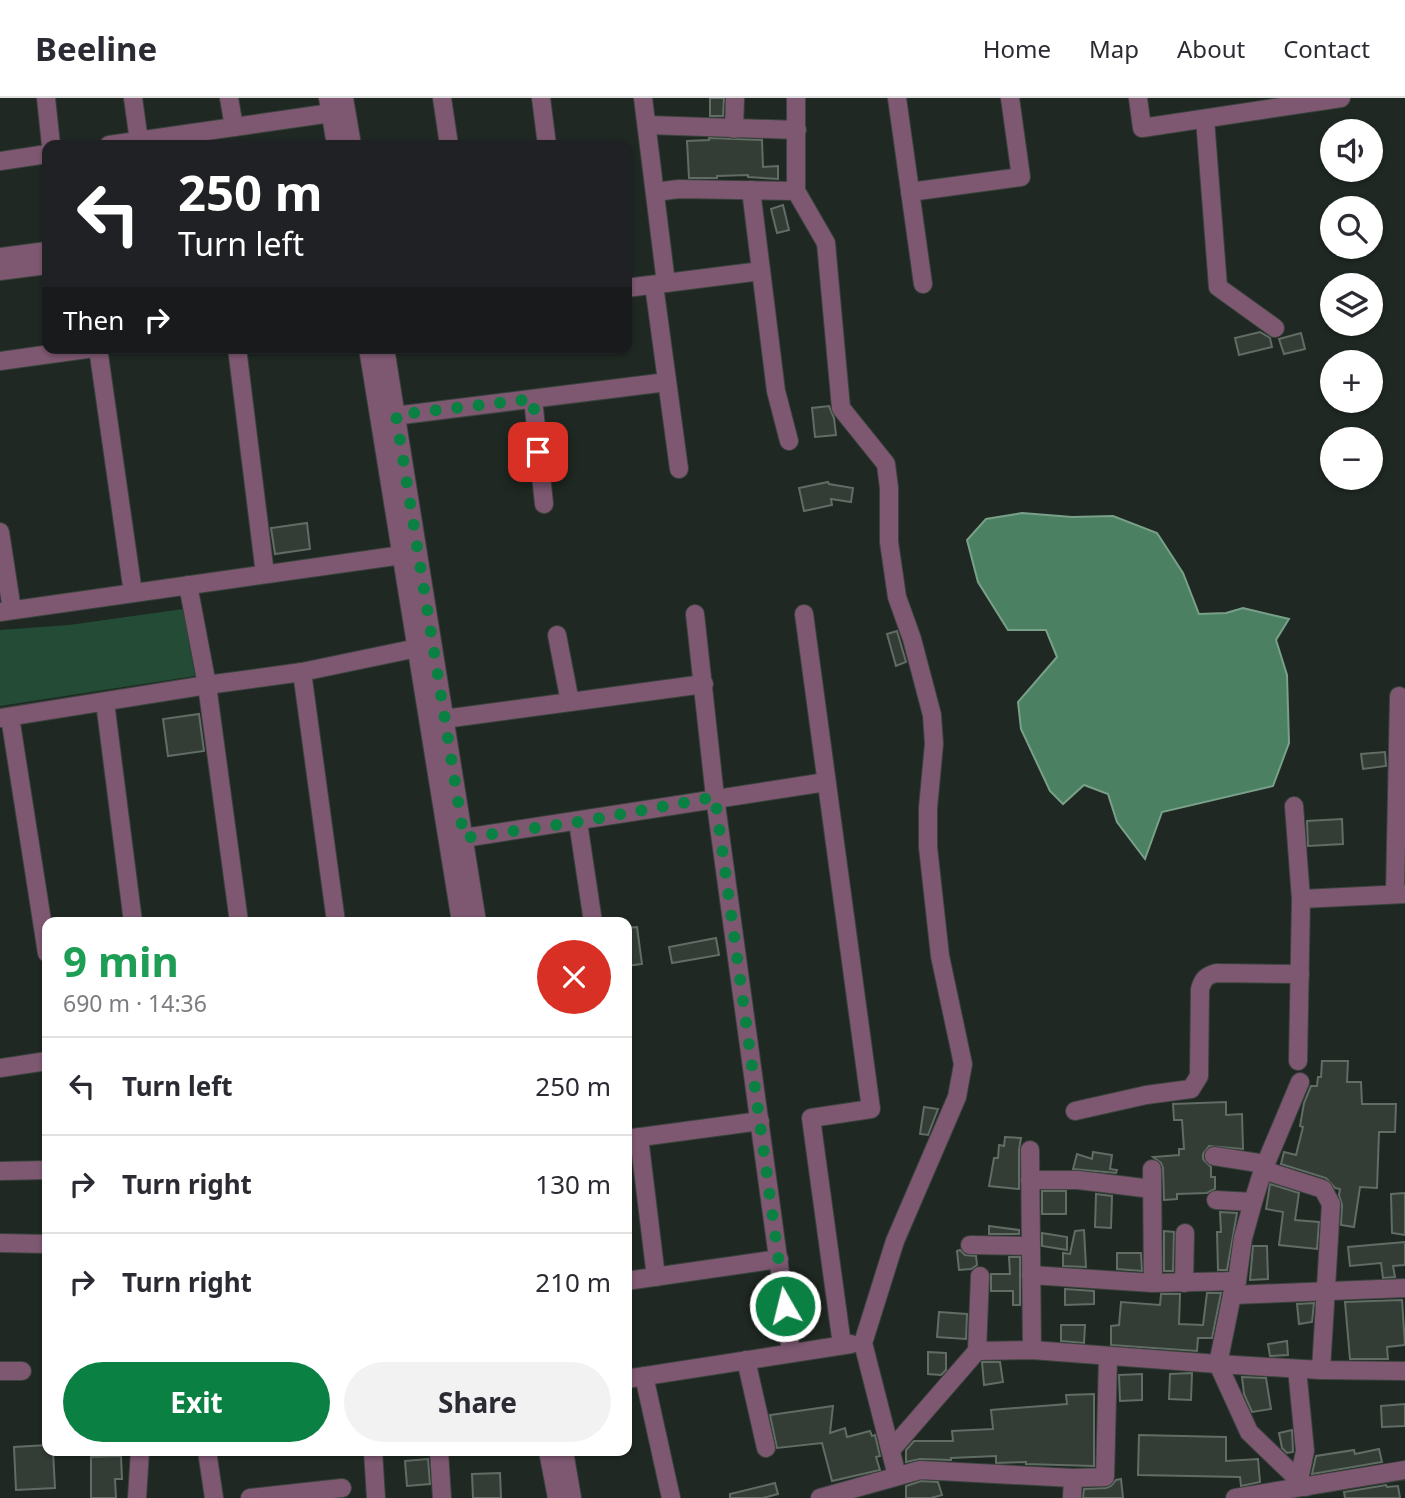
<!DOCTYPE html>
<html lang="en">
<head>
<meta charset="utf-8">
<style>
	:root { --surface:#fff; --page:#f2f2f3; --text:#2b2b33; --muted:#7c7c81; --line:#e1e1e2; --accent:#0b8043 }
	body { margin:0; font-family:"Noto Sans",sans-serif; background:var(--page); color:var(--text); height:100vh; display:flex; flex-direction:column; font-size:26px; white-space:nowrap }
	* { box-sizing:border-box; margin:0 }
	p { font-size:23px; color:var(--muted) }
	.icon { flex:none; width:38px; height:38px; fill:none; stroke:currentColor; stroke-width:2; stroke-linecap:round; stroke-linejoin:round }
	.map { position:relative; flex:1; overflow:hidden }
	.side { position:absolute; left:42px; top:819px; width:590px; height:539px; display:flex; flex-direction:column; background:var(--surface); border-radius:14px; box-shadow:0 2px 5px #0004 }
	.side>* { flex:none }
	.top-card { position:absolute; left:42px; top:42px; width:590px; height:214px; border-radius:14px; box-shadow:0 2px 5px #0004; background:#202124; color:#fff; overflow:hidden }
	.fabs { position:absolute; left:1320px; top:21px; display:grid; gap:14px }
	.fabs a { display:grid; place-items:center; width:63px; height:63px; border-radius:50%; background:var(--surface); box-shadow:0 2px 5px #0004; font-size:35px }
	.pin { position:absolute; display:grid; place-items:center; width:60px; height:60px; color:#fff; margin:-30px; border-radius:14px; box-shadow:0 4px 10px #0006 }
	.me { position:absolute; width:77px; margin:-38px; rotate:352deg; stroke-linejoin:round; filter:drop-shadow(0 0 5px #0008) }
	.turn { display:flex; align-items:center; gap:24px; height:147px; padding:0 21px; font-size:32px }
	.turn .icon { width:91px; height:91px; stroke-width:2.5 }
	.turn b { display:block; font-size:49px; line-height:60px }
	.then { display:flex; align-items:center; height:66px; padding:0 21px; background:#0003; gap:14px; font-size:26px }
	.round { display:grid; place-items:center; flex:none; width:74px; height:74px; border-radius:37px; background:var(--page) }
	.head { display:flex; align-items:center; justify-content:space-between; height:119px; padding:0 21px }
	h1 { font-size:42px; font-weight:700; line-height:52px; color:#1e9e55 }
	.primary-button { display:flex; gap:14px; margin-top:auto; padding:14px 21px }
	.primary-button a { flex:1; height:80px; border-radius:42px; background:var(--accent); color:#fff; font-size:28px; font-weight:700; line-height:80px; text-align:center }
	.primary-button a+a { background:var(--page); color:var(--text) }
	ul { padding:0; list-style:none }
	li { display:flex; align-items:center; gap:21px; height:98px; padding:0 21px; border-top:2px solid var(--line) }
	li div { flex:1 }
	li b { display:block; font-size:26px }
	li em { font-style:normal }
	header { display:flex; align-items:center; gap:42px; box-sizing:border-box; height:98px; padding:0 35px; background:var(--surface); border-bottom:2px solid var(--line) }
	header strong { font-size:33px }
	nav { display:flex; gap:38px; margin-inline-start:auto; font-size:24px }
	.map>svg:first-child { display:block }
	.green { fill:#234b35 }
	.water { fill:#4b8162; stroke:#79a089; stroke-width:2 }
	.building { fill:#333d36; stroke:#616c65; stroke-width:2 }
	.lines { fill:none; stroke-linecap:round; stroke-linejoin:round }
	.minor-casing { stroke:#3a433d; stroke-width:20 }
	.minor { stroke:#7e5871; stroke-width:18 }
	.route { stroke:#0b8043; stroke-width:12; stroke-dasharray:0 21.6 }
</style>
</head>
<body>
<header>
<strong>Beeline</strong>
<nav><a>Home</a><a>Map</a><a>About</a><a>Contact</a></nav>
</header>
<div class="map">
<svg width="1405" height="1400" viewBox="0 0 1405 1400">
	<rect width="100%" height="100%" fill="#1f2822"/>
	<path class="green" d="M 183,511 L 195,578 L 0,608 L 0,532 L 69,527 Z"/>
	<path class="water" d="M 1022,415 L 1072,419 L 1113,418 L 1157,435 L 1183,475 L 1199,516 L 1226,515 L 1243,510 L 1289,521 L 1276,542 L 1287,577 L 1289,645 L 1273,688 L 1162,714 L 1145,761 L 1117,724 L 1108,696 L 1084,687 L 1063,706 L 1050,693 L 1021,631 L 1018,604 L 1057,559 L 1046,532 L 1008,532 L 978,484 L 967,442 L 986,421 Z"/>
	<g class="building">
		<path d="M 710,0 L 724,0 L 723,18 L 710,18 Z"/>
		<path d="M 709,40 L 762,42 L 763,69 L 778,68 L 778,81 L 748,79 L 748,77 L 717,78 L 717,80 L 689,80 L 687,43 L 709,42 Z"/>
		<path d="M 783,107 L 789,132 L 777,135 L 771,111 Z"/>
		<path d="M 1260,234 L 1270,240 L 1272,249 L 1239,257 L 1235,240 Z"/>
		<path d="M 1301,235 L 1305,251 L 1284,256 L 1279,241 Z"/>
		<path d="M 829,308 L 834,320 L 836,337 L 815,339 L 812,310 Z"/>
		<path d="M 828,384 L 829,386 L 853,390 L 851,404 L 831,401 L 832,407 L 804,413 L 799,390 Z"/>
		<path d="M 307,425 L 310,451 L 275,456 L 271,430 Z"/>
		<path d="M 897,533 L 906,564 L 896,568 L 887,536 Z"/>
		<path d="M 199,616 L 204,653 L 168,658 L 163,621 Z"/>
		<path d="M 1385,654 L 1386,668 L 1363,671 L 1361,656 Z"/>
		<path d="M 1342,721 L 1343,746 L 1308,748 L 1307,723 Z"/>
		<path d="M 637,829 L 642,866 L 626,868 L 626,830 Z"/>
		<path d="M 716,840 L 719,857 L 672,865 L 669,849 Z"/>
		<path d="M 1322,963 L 1348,963 L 1347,984 L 1361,984 L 1362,1006 L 1396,1006 L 1395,1034 L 1379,1034 L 1377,1090 L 1360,1089 L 1354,1129 L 1341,1127 L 1342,1107 L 1339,1097 L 1340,1091 L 1335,1090 L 1326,1080 L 1281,1066 L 1284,1054 L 1296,1057 L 1303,1029 L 1300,1028 L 1304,1005 L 1311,988 L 1317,988 L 1318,979 L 1321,979 Z"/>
		<path d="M 1226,1004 L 1226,1017 L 1242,1016 L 1243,1051 L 1209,1048 L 1203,1056 L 1203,1061 L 1211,1069 L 1211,1079 L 1215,1079 L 1215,1091 L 1207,1095 L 1177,1096 L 1177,1101 L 1164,1102 L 1163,1070 L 1161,1065 L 1153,1059 L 1179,1057 L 1179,1051 L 1184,1051 L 1182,1022 L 1174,1022 L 1173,1006 Z"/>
		<path d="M 924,1009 L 938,1011 L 928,1037 L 920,1036 Z"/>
		<path d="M 1005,1039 L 1021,1040 L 1019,1052 L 1019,1091 L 989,1088 L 994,1060 L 998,1060 L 999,1047 L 1004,1048 Z"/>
		<path d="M 1093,1054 L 1112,1057 L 1110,1071 L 1117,1072 L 1116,1075 L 1073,1071 L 1077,1056 L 1092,1061 Z"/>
		<path d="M 1270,1086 L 1299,1095 L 1295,1122 L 1319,1124 L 1317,1151 L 1279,1147 L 1283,1114 L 1266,1111 Z"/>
		<rect x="1042" y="1093" width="24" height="23"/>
		<path d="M 1405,1095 L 1405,1137 L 1392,1135 L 1391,1096 Z"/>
		<path d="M 1096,1096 L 1112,1098 L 1111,1130 L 1095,1129 Z"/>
		<path d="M 1220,1114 L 1237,1115 L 1227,1172 L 1218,1172 L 1217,1134 L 1221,1134 Z"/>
		<path d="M 989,1128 L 1019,1132 L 1019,1136 L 989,1136 Z"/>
		<path d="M 1084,1132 L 1086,1169 L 1063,1168 L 1063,1155 L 1070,1156 L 1075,1133 Z"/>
		<path d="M 1164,1133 L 1174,1134 L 1173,1173 L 1164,1173 Z"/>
		<path d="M 1042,1135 L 1067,1139 L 1067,1152 L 1042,1148 Z"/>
		<path d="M 1405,1144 L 1405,1167 L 1393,1168 L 1395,1179 L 1383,1180 L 1381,1165 L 1350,1168 L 1348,1149 Z"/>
		<path d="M 1253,1148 L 1267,1148 L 1268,1181 L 1250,1182 Z"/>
		<path d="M 960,1152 L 965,1157 L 976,1158 L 977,1167 L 971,1171 L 959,1172 L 957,1153 Z"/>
		<path d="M 1117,1155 L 1141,1155 L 1142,1173 L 1117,1171 Z"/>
		<path d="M 1009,1159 L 1020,1159 L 1020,1207 L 1013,1207 L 1013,1193 L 991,1193 L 991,1176 L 1010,1176 Z"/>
		<path d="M 1065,1191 L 1094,1193 L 1094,1206 L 1065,1207 Z"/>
		<path d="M 1207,1195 L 1221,1195 L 1212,1240 L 1198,1240 L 1197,1253 L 1111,1247 L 1111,1228 L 1119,1227 L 1121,1204 L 1160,1207 L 1161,1196 L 1180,1196 L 1179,1226 L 1203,1227 Z"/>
		<path d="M 1402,1202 L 1405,1247 L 1387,1249 L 1388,1261 L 1350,1261 L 1345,1204 Z"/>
		<path d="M 1314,1205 L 1312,1224 L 1299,1226 L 1297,1206 Z"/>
		<path d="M 939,1214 L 967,1216 L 966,1241 L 937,1239 Z"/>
		<path d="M 1061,1227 L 1085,1227 L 1084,1245 L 1061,1243 Z"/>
		<path d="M 1287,1243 L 1288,1257 L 1270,1258 L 1268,1246 Z"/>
		<path d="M 928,1254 L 946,1255 L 946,1272 L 941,1277 L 928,1276 Z"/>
		<path d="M 982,1264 L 1000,1264 L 1003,1284 L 984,1287 Z"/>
		<path d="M 1192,1275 L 1191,1302 L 1169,1301 L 1170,1276 Z"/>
		<path d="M 1142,1276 L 1142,1302 L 1120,1303 L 1119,1277 Z"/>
		<path d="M 1242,1279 L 1266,1280 L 1271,1311 L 1252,1314 L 1244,1296 Z"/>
		<path d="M 1094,1296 L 1094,1368 L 1026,1366 L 1026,1364 L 996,1365 L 996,1358 L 951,1360 L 951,1362 L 920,1361 L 906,1364 L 906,1352 L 914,1343 L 953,1343 L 952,1333 L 993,1331 L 991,1312 L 1067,1306 L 1066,1297 Z"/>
		<path d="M 1405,1306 L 1405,1328 L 1382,1329 L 1381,1308 Z"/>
		<path d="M 833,1308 L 830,1335 L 845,1330 L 847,1339 L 870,1333 L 872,1338 L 875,1337 L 880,1358 L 876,1359 L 880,1372 L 832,1383 L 822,1345 L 777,1350 L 770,1317 Z"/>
		<path d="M 1292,1332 L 1293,1354 L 1287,1355 L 1282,1350 L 1279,1335 Z"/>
		<path d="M 1139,1337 L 1226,1339 L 1226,1363 L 1258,1361 L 1260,1384 L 1241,1388 L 1240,1379 L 1138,1377 Z"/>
		<path d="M 47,1347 L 47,1353 L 53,1353 L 55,1390 L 16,1392 L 14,1349 Z"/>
		<path d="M 1379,1351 L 1382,1364 L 1312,1376 L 1316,1358 L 1354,1352 L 1355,1356 Z"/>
		<path d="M 121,1358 L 122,1381 L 115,1381 L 116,1400 L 91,1400 L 91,1359 Z"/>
		<path d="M 428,1361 L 430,1386 L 407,1388 L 405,1363 Z"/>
		<path d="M 500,1375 L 501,1400 L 473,1400 L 472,1376 Z"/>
		<path d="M 1121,1381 L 1123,1400 L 1083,1400 L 1084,1391 L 1106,1390 L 1111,1388 L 1116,1382 Z"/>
		<path d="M 921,1383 L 938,1384 L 942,1397 L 931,1400 L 906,1400 L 906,1388 Z"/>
		<path d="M 775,1385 L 778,1396 L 763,1400 L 730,1400 L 730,1396 Z"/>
		<path d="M 1386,1387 L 1387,1389 L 1398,1388 L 1400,1400 L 1345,1400 L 1344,1394 Z"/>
	</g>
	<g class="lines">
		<defs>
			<g id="minor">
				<path d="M 46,0 L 51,47"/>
				<path d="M 133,0 L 139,43"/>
				<path d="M 229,0 L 234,29"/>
				<path d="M 328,0 L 336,47"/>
				<path d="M 344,0 L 352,47"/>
				<path d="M 442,0 L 449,47"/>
				<path d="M 541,0 L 547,47"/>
				<path d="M 643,0 L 666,185"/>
				<path d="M 796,0 L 796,93 L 826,145 L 841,310 L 886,366 L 889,390 L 889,444 L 897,499 L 912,541 L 932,617 L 934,646 L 928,710 L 928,749 L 940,858 L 963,966 L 957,999 L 895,1143 L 863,1245 L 897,1378"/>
				<path d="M 897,0 L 923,186"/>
				<path d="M 1138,0 L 1142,30 L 1341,0"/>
				<path d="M 1205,21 L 1218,189 L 1275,230"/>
				<path d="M 647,27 L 797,32"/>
				<path d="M 734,31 L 735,0"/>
				<path d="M 109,47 L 331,15"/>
				<path d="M 0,63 L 47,56"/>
				<path d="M 751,92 L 776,293 L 789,343"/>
				<path d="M 655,94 L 679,91 L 796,93"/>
				<path d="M 910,94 L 1021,79 L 1010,0"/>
				<path d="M 0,159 L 47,153"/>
				<path d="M 0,173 L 47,167"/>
				<path d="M 654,187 L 679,371"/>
				<path d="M 626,190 L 761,173"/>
				<path d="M 98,250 L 133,495"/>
				<path d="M 237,250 L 265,476"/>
				<path d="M 368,250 L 461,824"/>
				<path d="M 385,250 L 477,824"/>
				<path d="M 0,263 L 94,250"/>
				<path d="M 533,301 L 544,406"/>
				<path d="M 386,319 L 667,284"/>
				<path d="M 0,434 L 12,512"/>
				<path d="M 188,487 L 207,587 L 239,824"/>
				<path d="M 0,514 L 402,457"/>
				<path d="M 695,516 L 715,699 L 791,1255"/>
				<path d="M 804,516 L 871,1011 L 811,1020 L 842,1247"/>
				<path d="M 557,537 L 570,604"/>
				<path d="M 302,574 L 336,824"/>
				<path d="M 105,604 L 133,824"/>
				<path d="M 10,619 L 47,855"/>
				<path d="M 0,620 L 207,587 L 302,574 L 417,550"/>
				<path d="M 444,621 L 704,586"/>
				<path d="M 1294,708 L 1301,801 L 1298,963"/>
				<path d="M 578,724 L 593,824"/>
				<path d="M 464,740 L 826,684"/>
				<path d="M 1395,796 L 1399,598"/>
				<path d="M 1301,801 L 1405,796"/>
				<path d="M 0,970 L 47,963"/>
				<path d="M 1300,984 L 1263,1072 L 1253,1104 L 1243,1140 L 1237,1183 L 1232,1197 L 1218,1266 L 1249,1334 L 1306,1389"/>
				<path d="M 1075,1013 L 1146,997 L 1191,991 L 1199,978 L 1200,891 C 1203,881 1206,878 1216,875 L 1300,876"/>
				<path d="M 639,1039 L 656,1179"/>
				<path d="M 626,1041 L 760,1023"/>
				<path d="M 1030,1052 L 1032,1252"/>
				<path d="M 1214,1058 L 1265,1066"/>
				<path d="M 1152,1071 L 1153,1185"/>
				<path d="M 1263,1072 L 1323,1091 L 1331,1106 L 1321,1272"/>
				<path d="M 0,1073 L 47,1072"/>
				<path d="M 1030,1082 L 1078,1082 L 1152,1091"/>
				<path d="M 1216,1102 L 1253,1104"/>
				<path d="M 0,1145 L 47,1146"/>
				<path d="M 970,1147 L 1031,1148"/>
				<path d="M 1031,1177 L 1153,1185 L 1237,1183"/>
				<path d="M 626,1183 L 779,1161"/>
				<path d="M 1184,1185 L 1185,1135"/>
				<path d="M 1232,1197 L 1405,1190"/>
				<path d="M 977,1253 L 980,1178"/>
				<path d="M 746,1262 L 766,1350"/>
				<path d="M 1297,1271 L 1305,1353 L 1299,1382"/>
				<path d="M 0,1273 L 22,1273"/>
				<path d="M 644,1278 L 671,1400"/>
				<path d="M 626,1281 L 851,1246"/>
				<path d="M 891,1352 L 977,1253 L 1032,1252 L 1218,1266 L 1321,1272 L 1405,1273"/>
				<path d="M 207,1353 L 214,1400"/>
				<path d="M 373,1353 L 376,1400"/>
				<path d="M 439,1353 L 442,1400"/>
				<path d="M 548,1353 L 557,1400"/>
				<path d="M 564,1353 L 572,1400"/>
				<path d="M 1073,1380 L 1105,1379 L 1108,1259"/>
				<path d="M 137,1400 L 140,1353"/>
				<path d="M 250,1400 L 342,1390"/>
				<path d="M 820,1400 L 920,1372 L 1073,1380 L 1072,1400"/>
				<path d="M 1235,1400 L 1405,1372"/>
			</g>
		</defs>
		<use href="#minor" class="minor-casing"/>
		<use href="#minor" class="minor"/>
	</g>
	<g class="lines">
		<path class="route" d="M 538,354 L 533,301 L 396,317 L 464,740 L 578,724 L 715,699 L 785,1208"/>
	</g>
</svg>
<div class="fabs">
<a><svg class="icon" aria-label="sound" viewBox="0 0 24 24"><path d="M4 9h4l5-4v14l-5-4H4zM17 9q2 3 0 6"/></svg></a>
<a><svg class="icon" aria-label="search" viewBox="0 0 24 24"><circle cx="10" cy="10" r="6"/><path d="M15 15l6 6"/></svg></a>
<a><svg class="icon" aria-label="layers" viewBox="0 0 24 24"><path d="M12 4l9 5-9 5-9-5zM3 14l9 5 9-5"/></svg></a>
<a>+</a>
<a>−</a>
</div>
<div class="pin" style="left:538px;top:354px;background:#d93025"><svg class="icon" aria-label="arrive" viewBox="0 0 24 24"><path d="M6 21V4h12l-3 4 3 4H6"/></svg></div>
<svg class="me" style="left:785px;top:1208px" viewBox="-20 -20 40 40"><circle r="17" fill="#0b8043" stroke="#fff" stroke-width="3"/><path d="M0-11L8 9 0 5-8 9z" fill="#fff"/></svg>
<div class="top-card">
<div class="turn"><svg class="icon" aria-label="left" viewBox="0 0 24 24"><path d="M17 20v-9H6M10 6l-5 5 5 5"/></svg><div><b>250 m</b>Turn left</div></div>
<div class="then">Then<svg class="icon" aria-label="right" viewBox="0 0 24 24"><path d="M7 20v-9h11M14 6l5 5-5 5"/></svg></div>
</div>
<section class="side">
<div class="head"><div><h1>9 min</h1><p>690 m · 14:36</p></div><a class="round" style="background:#d93025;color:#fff"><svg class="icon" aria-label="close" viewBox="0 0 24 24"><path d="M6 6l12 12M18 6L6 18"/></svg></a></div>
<ul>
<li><svg class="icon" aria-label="left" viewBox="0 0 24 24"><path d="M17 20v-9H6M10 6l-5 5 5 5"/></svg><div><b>Turn left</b></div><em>250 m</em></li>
<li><svg class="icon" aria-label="right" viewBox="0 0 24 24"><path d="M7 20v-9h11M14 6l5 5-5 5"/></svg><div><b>Turn right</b></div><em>130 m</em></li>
<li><svg class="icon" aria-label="right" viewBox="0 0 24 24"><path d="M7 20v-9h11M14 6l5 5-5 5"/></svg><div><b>Turn right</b></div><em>210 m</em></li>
</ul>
<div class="primary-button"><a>Exit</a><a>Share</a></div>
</section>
</div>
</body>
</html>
